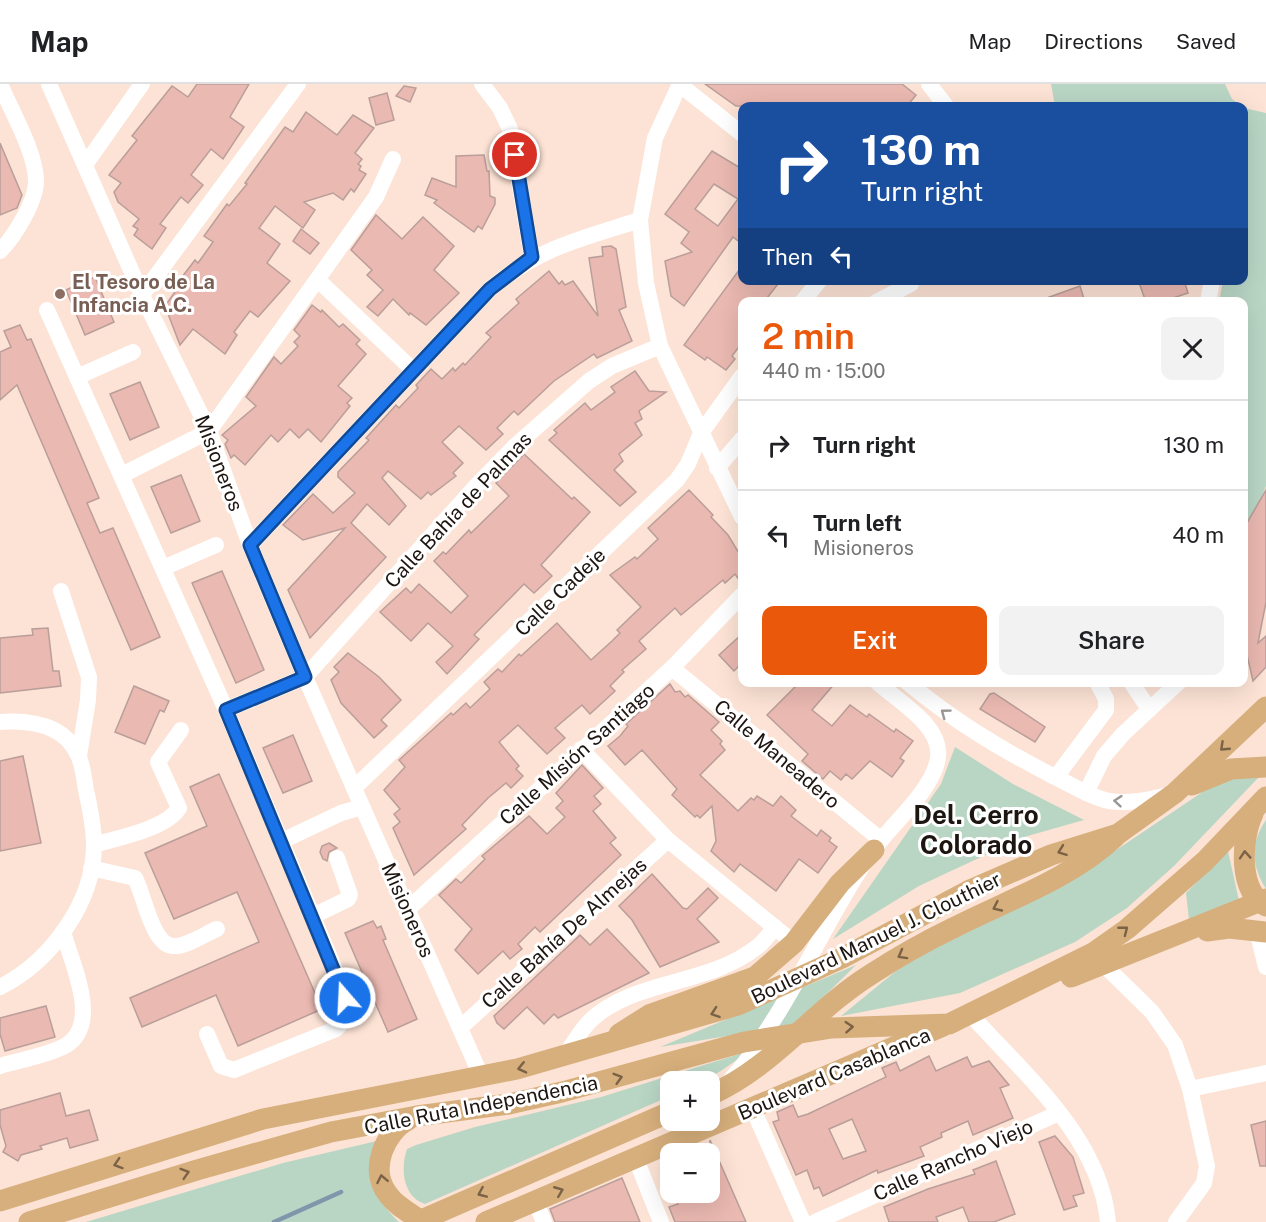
<!DOCTYPE html>
<html lang="en">
<head>
<meta charset="utf-8">
<style>
	:root { --surface:#fff; --page:#f2f2f2; --text:#202124; --muted:#757577; --line:#e0e0e0; --accent:#ea580c }
	body { margin:0; font-family:"Public Sans",sans-serif; background:var(--page); color:var(--text); height:100vh; display:flex; flex-direction:column; font-size:22px; white-space:nowrap }
	* { box-sizing:border-box; margin:0 }
	p { font-size:20px; color:var(--muted) }
	.icon { flex:none; width:33px; height:33px; fill:none; stroke:currentColor; stroke-width:2; stroke-linecap:round; stroke-linejoin:round }
	.map { position:relative; flex:1; overflow:hidden }
	.sheet { position:absolute; left:738px; top:213px; width:510px; height:390px; display:flex; flex-direction:column; background:var(--surface); border-radius:12px; box-shadow:0 6px 24px #0002 }
	.sheet>* { flex:none }
	.guide { position:absolute; left:738px; top:18px; width:510px; height:183px; border-radius:12px; box-shadow:0 6px 24px #0002; background:#1a4fa0; color:#fff; overflow:hidden }
	.tools { position:absolute; left:660px; top:987px; display:grid; gap:12px }
	.tools a { display:grid; place-items:center; width:60px; height:60px; border-radius:12px; background:var(--surface); box-shadow:0 6px 24px #0002; font-size:30px }
	.pin { position:absolute; display:grid; place-items:center; width:51px; height:51px; color:#fff; margin:-26px; border:3px solid #fff; border-radius:50%; box-shadow:0 2px 6px #0007 }
	.me { position:absolute; width:66px; margin:-33px; rotate:341deg; stroke-linejoin:round; filter:drop-shadow(0 0 4px #0008) }
	.turn { display:flex; align-items:center; gap:21px; height:126px; padding:0 24px; font-size:27px }
	.turn .icon { width:78px; height:78px; stroke-width:2.5 }
	.turn b { display:block; font-size:42px; line-height:51px }
	.then { display:flex; align-items:center; height:57px; padding:0 24px; background:#0003; gap:12px; font-size:22px }
	.round { display:grid; place-items:center; flex:none; width:63px; height:63px; border-radius:12px; background:var(--page) }
	.head { display:flex; align-items:center; justify-content:space-between; height:102px; padding:0 24px }
	h1 { font-size:36px; font-weight:600; line-height:45px; color:var(--accent) }
	.action { display:flex; gap:12px; margin-top:auto; padding:12px 24px }
	.action a { flex:1; height:69px; border-radius:12px; background:var(--accent); color:#fff; font-size:24px; font-weight:600; line-height:69px; text-align:center }
	.action a+a { background:var(--page); color:var(--text) }
	ul { padding:0; list-style:none }
	li { display:flex; align-items:center; gap:18px; height:90px; padding:0 24px; border-top:2px solid var(--line) }
	li div { flex:1 }
	li b { display:block; font-size:22px }
	li em { font-style:normal }
	header { display:flex; align-items:center; gap:36px; box-sizing:border-box; height:84px; padding:0 30px; background:var(--surface); border-bottom:2px solid var(--line) }
	header strong { font-size:28px }
	nav { display:flex; gap:33px; margin-inline-start:auto; font-size:21px }
	.map>svg:first-child { display:block }
	.green { fill:#b9d6c5 }
	.lines { fill:none; stroke-linecap:round; stroke-linejoin:round }
	.stream { stroke:#8096ab; stroke-width:4.5 }
	.building { fill:#eab9b1; stroke:#ba9e9a; stroke-width:1.5; fill-rule:evenodd }
	.minor { stroke:#fff; stroke-width:16 }
	.major { stroke:#d7af7c; stroke-width:21 }
	.oneway { stroke:#999693 }
	.oneway2 { stroke:#7a6246 }
	.route-casing { stroke:#114b97; stroke-width:15 }
	.route { stroke:#1a73e8; stroke-width:10 }
	.education-dot { fill:#8d6e63; stroke:#fff; stroke-width:2 }
	.labels { text-anchor:middle; dominant-baseline:central; stroke-width:6; stroke-linejoin:round; paint-order:stroke }
	.education-label { font-size:20px; font-weight:bold; fill:#785e54; stroke:#fff; text-anchor:start }
	.street-label { font-size:20px; fill:#1d1510; stroke:#fff }
	.district-label { font-size:26px; font-weight:bold; fill:#1d1510; stroke:#fff }
</style>
</head>
<body>
<header>
<strong>Map</strong>
<nav><a>Map</a><a>Directions</a><a>Saved</a></nav>
</header>
<div class="map">
<svg width="1266" height="1138" viewBox="0 0 1266 1138">
	<rect width="100%" height="100%" fill="#fce3d5"/>
	<g class="green">
		<path d="M 1051,0 L 1225,0 L 1232,15 L 1241,22 L 1055,22 Z"/>
		<path d="M 1244,24 L 1266,29 L 1266,402 L 1244,457 L 1244,218 L 1219,218 L 1223,197 L 1244,196 Z"/>
		<path d="M 955,663 L 1013,700 L 1084,736 L 1024,753 L 919,802 L 833,855 L 941,700 Z"/>
		<path d="M 1243,693 L 1259,693 L 1174,782 L 1127,824 L 1075,858 L 960,909 L 841,932 L 896,887 L 931,865 L 1079,791 L 1204,707 L 1224,697 Z"/>
		<path d="M 1266,736 L 1266,805 C 1251,781 1250,759 1266,736 Z"/>
		<path d="M 1228,767 L 1239,817 L 1189,836 L 1186,809 Z"/>
		<path d="M 856,881 L 795,941 L 660,963 Z"/>
		<path d="M 749,967 C 715,991 714,997 670,998 L 670,1012 L 425,1120 C 403,1113 400,1085 407,1065 L 416,1061 L 475,1043 L 601,1013 Z"/>
		<path d="M 381,1056 C 375,1096 367,1107 399,1138 L 86,1138 L 283,1079 Z"/>
	</g>
	<g class="lines">
		<path class="stream" d="M 274,1138 L 341,1108"/>
	</g>
	<g class="building">
		<path d="M 197,0 L 249,0 L 230,33 L 244,43 L 223,75 L 211,65 L 191,91 L 203,101 L 188,119 L 181,113 L 160,140 L 166,144 L 152,165 L 134,151 L 138,145 L 133,142 L 139,135 L 118,118 L 114,108 L 121,99 L 109,91 L 137,56 L 132,52 L 172,2 L 188,13 Z"/>
		<path d="M 705,0 L 902,0 L 916,11 L 907,22 L 736,22 Z"/>
		<path d="M 404,2 L 416,4 L 410,18 L 396,12 Z"/>
		<path d="M 387,9 L 394,36 L 376,41 L 369,14 Z"/>
		<path d="M 306,28 L 337,51 L 353,31 L 374,44 L 355,69 L 362,75 L 358,80 L 361,82 L 359,86 L 366,90 L 354,108 L 351,105 L 343,116 L 333,109 L 304,118 L 315,126 L 303,144 L 275,122 L 259,144 L 280,160 L 267,179 L 290,197 L 258,233 L 250,227 L 234,248 L 237,251 L 225,270 L 193,245 L 180,261 L 165,222 L 184,195 L 182,193 L 195,176 L 198,179 L 213,158 L 204,152 L 227,120 L 229,122 L 247,100 L 245,99 L 285,43 L 293,48 Z"/>
		<path d="M 0,59 L 22,111 L 17,124 L 0,131 Z"/>
		<path d="M 712,67 L 742,85 L 742,160 L 733,153 L 684,222 L 671,212 L 665,177 L 692,168 L 681,159 L 689,148 L 665,130 ZM 714,100 L 738,115 L 718,142 L 695,125 Z"/>
		<path d="M 484,71 L 487,87 L 489,87 L 490,112 L 495,114 L 495,120 L 482,145 L 478,142 L 474,148 L 434,119 L 437,116 L 425,111 L 432,94 L 456,103 L 456,72 Z"/>
		<path d="M 376,131 L 402,155 L 423,133 L 454,162 L 434,186 L 459,209 L 426,241 L 410,229 L 409,231 L 393,215 L 378,232 L 367,223 L 383,206 L 367,191 L 372,186 L 351,166 Z"/>
		<path d="M 301,145 L 319,159 L 310,170 L 293,157 Z"/>
		<path d="M 611,162 L 616,165 L 626,223 L 619,226 L 632,257 L 597,274 L 594,270 L 554,297 L 518,331 L 514,327 L 497,344 L 503,350 L 486,366 L 459,342 L 442,358 L 463,379 L 453,389 L 456,392 L 431,411 L 428,408 L 421,415 L 388,387 L 382,394 L 406,422 L 389,441 L 367,420 L 351,439 L 386,473 L 310,554 L 288,506 L 345,444 L 303,456 L 283,441 L 313,410 L 333,429 L 355,409 L 338,393 L 338,388 L 369,356 L 366,354 L 396,321 L 399,324 L 418,304 L 416,301 L 431,285 L 442,295 L 453,284 L 455,287 L 463,279 L 465,281 L 491,253 L 486,249 L 519,219 L 516,215 L 549,187 L 559,200 L 562,197 L 565,201 L 573,197 L 598,232 L 589,174 L 603,172 L 602,163 Z"/>
		<path d="M 742,182 L 742,196 L 781,196 L 764,218 L 742,218 L 742,259 L 732,272 L 735,275 L 726,286 L 707,273 L 705,276 L 684,261 Z"/>
		<path d="M 95,193 L 114,238 L 85,251 L 66,206 Z"/>
		<path d="M 1138,196 L 1184,196 L 1188,209 L 1161,218 L 1146,218 Z"/>
		<path d="M 1080,202 L 1085,218 L 1041,218 L 1041,216 Z"/>
		<path d="M 312,221 L 321,228 L 322,226 L 339,243 L 343,240 L 360,256 L 356,260 L 366,270 L 338,302 L 352,314 L 347,319 L 350,322 L 321,358 L 308,345 L 299,354 L 290,345 L 278,358 L 271,351 L 245,381 L 234,371 L 231,374 L 225,360 L 228,356 L 222,351 L 256,322 L 246,313 L 274,273 L 281,280 L 298,262 L 294,258 L 300,252 L 294,246 Z"/>
		<path d="M 20,241 L 27,256 L 31,255 L 99,414 L 87,419 L 100,449 L 113,444 L 160,553 L 131,566 L 17,301 L 0,316 L 0,268 L 11,263 L 4,247 Z"/>
		<path d="M 635,287 L 649,307 L 666,308 L 639,327 L 642,335 L 635,339 L 642,351 L 619,370 L 623,377 L 614,386 L 636,408 L 620,422 L 549,356 L 557,349 L 554,346 L 585,319 L 591,326 L 615,308 L 611,303 Z"/>
		<path d="M 140,298 L 159,343 L 130,356 L 110,310 Z"/>
		<path d="M 524,370 L 572,415 L 574,413 L 590,428 L 541,481 L 552,492 L 534,509 L 524,500 L 474,551 L 479,555 L 447,590 L 436,578 L 453,562 L 428,539 L 411,557 L 380,528 L 406,504 L 411,509 L 419,500 L 451,529 L 468,512 L 434,477 L 443,468 L 446,470 L 469,446 L 471,449 L 509,412 L 496,399 Z"/>
		<path d="M 181,391 L 200,437 L 171,449 L 151,403 Z"/>
		<path d="M 689,406 L 713,431 L 711,433 L 728,451 L 742,474 L 742,500 L 735,490 L 725,499 L 723,496 L 681,531 L 675,524 L 639,557 L 646,565 L 622,586 L 624,588 L 610,602 L 615,607 L 590,630 L 582,621 L 555,644 L 565,654 L 547,670 L 518,641 L 499,658 L 519,682 L 516,685 L 523,692 L 511,704 L 506,699 L 488,714 L 462,741 L 466,745 L 414,791 L 393,744 L 400,738 L 394,730 L 400,725 L 384,706 L 405,683 L 399,676 L 451,629 L 453,631 L 466,619 L 470,624 L 490,605 L 484,598 L 498,585 L 502,588 L 519,570 L 521,572 L 557,539 L 591,576 L 612,557 L 620,549 L 617,546 L 641,523 L 610,491 L 635,473 L 637,475 L 658,455 L 648,444 Z"/>
		<path d="M 1266,406 L 1266,518 L 1258,559 L 1266,552 L 1266,583 L 1253,597 L 1244,558 L 1244,508 L 1247,487 L 1244,484 L 1244,444 Z"/>
		<path d="M 222,487 L 264,586 L 236,599 L 192,499 Z"/>
		<path d="M 48,544 L 53,587 L 59,587 L 61,602 L 0,609 L 0,554 L 33,551 L 32,545 Z"/>
		<path d="M 742,550 L 742,579 L 734,587 L 719,571 Z"/>
		<path d="M 348,569 L 379,593 L 401,616 L 381,636 L 387,642 L 374,654 L 341,619 L 331,596 L 339,588 L 334,583 Z"/>
		<path d="M 800,598 L 836,598 L 812,626 L 832,642 L 850,621 L 867,633 L 869,630 L 894,648 L 896,645 L 913,657 L 900,674 L 904,677 L 892,693 L 870,677 L 852,695 L 846,690 L 841,696 L 830,687 L 823,695 L 802,677 L 808,670 L 767,631 Z"/>
		<path d="M 670,600 L 675,608 L 680,607 L 685,613 L 688,611 L 719,638 L 711,646 L 722,657 L 720,660 L 725,666 L 700,691 L 738,727 L 751,714 L 754,716 L 757,712 L 773,722 L 781,712 L 796,726 L 791,732 L 817,752 L 821,746 L 831,754 L 829,757 L 837,763 L 818,789 L 799,775 L 776,807 L 740,780 L 734,788 L 711,767 L 716,757 L 712,722 L 700,734 L 697,731 L 695,733 L 672,711 L 677,705 L 642,666 L 625,681 L 608,662 L 620,652 L 628,642 L 626,640 Z"/>
		<path d="M 134,602 L 169,617 L 164,628 L 160,626 L 145,660 L 115,648 Z"/>
		<path d="M 994,609 L 1045,643 L 1035,658 L 980,625 L 990,610 Z"/>
		<path d="M 293,651 L 312,697 L 283,709 L 263,664 Z"/>
		<path d="M 23,672 L 41,759 L 0,767 L 0,677 Z"/>
		<path d="M 582,681 L 603,704 L 594,712 L 601,720 L 593,727 L 616,754 L 610,759 L 621,771 L 540,848 L 535,843 L 518,860 L 522,865 L 510,875 L 503,867 L 478,890 L 455,866 L 472,845 L 439,811 L 456,795 L 461,799 L 485,775 L 482,772 L 529,732 L 547,750 L 565,733 L 556,724 L 563,717 L 556,709 Z"/>
		<path d="M 219,690 L 322,925 L 238,962 L 216,911 L 142,943 L 130,914 L 259,858 L 237,808 L 174,835 L 145,769 L 207,742 L 190,703 Z"/>
		<path d="M 329,759 L 337,764 L 329,768 L 327,777 L 323,775 L 320,768 L 322,762 Z"/>
		<path d="M 652,790 L 683,824 L 687,825 L 708,804 L 718,814 L 697,835 L 719,858 L 660,883 L 632,836 L 619,822 Z"/>
		<path d="M 373,837 L 377,844 L 381,842 L 386,855 L 383,856 L 417,935 L 388,948 L 345,849 Z"/>
		<path d="M 607,845 L 649,889 L 558,934 L 554,930 L 544,940 L 527,923 L 504,945 L 497,939 L 494,932 L 580,851 L 590,861 Z"/>
		<path d="M 46,922 L 55,953 L 5,967 L 0,950 L 0,934 Z"/>
		<path d="M 929,972 L 936,987 L 967,973 L 972,983 L 989,977 L 1009,1001 L 1000,1004 L 1013,1034 L 973,1051 L 968,1037 L 941,1049 L 942,1053 L 920,1063 L 924,1072 L 878,1089 L 877,1086 L 823,1112 L 819,1103 L 814,1105 L 807,1086 L 796,1091 L 773,1038 L 779,1036 L 777,1028 L 793,1021 L 798,1033 L 808,1030 L 886,993 L 882,984 L 896,978 L 900,987 ZM 852,1035 L 866,1067 L 843,1075 L 829,1045 Z"/>
		<path d="M 60,1009 L 66,1032 L 89,1026 L 98,1056 L 70,1064 L 67,1054 L 40,1062 L 42,1065 L 21,1071 L 18,1077 L 3,1068 L 6,1062 L 0,1041 L 0,1026 Z"/>
		<path d="M 1266,1037 L 1266,1082 L 1260,1082 L 1251,1041 Z"/>
		<path d="M 1055,1052 L 1073,1073 L 1084,1109 L 1073,1112 L 1077,1122 L 1064,1126 L 1039,1058 Z"/>
		<path d="M 710,1056 L 746,1138 L 675,1138 L 669,1123 L 678,1120 L 675,1114 L 688,1108 L 710,1108 Z"/>
		<path d="M 996,1077 L 1015,1130 L 994,1138 L 969,1138 L 963,1123 L 936,1133 L 938,1138 L 889,1138 L 884,1123 L 928,1105 L 975,1090 L 973,1086 Z"/>
		<path d="M 622,1094 L 640,1138 L 555,1138 L 550,1125 Z"/>
	</g>
	<g class="lines">
		<g class="minor">
			<path d="M 0,0 C 11,26 36,69 36,97 C 36,118 14,153 0,167"/>
			<path d="M 49,0 L 142,211 L 209,347 L 250,461 L 305,593 L 481,992"/>
			<path d="M 482,0 L 500,24 L 510,45 L 532,173"/>
			<path d="M 679,0 L 742,50"/>
			<path d="M 680,0 L 655,54 L 640,136 L 646,199 L 660,262 L 742,433"/>
			<path d="M 929,0 L 946,22"/>
			<path d="M 85,81 L 142,0"/>
			<path d="M 318,196 L 413,286"/>
			<path d="M 142,211 L 298,0"/>
			<path d="M 802,218 L 820,196"/>
			<path d="M 876,218 L 911,200"/>
			<path d="M 1208,218 L 1212,196"/>
			<path d="M 47,226 L 226,626 L 342,902 C 346,920 351,931 336,945 L 234,986 L 221,982 L 207,950"/>
			<path d="M 77,293 L 133,268"/>
			<path d="M 717,384 L 742,355"/>
			<path d="M 122,391 L 209,347 L 376,113 L 393,75"/>
			<path d="M 250,461 L 490,205 C 540,163 580,155 640,136"/>
			<path d="M 163,484 L 216,461"/>
			<path d="M 61,507 L 89,593 L 88,616 L 79,672"/>
			<path d="M 672,584 L 881,756"/>
			<path d="M 907,598 C 954,637 1000,665 1055,693 C 1072,701 1090,713 1109,717 C 1130,720 1148,716 1168,711"/>
			<path d="M 1131,598 L 1149,625"/>
			<path d="M 226,626 L 305,593 L 476,402 L 515,362 L 589,297 L 612,282 L 660,262"/>
			<path d="M 0,638 C 30,636 64,640 78,671 C 83,681 84,695 86,706 C 90,724 94,743 94,761 C 94,819 50,878 0,903"/>
			<path d="M 581,665 L 668,756 L 794,859"/>
			<path d="M 1056,693 L 1106,626 L 1106,615 L 1097,598"/>
			<path d="M 354,704 L 677,396 L 688,380 L 701,349 L 742,292"/>
			<path d="M 1086,709 L 1104,672 L 1123,650 L 1179,598"/>
			<path d="M 282,757 L 341,729 L 362,723"/>
			<path d="M 94,761 C 117,754 166,745 179,724 L 158,678 L 181,646"/>
			<path d="M 91,784 L 135,794 C 144,810 152,861 173,862 C 186,863 205,850 217,845"/>
			<path d="M 408,825 L 672,584 L 742,511"/>
			<path d="M 313,832 L 348,815 L 350,811 L 337,774"/>
			<path d="M 1257,846 L 1266,883"/>
			<path d="M 1096,873 L 1152,928 L 1175,961 L 1190,1005 L 1266,989"/>
			<path d="M 970,930 C 1024,990 1100,1053 1108,1138"/>
			<path d="M 461,943 L 668,756"/>
			<path d="M 564,973 C 574,959 583,941 598,930 C 644,895 710,900 757,863 C 764,858 770,849 775,843"/>
			<path d="M 0,982 C 20,976 44,972 63,963 C 103,943 72,880 63,848"/>
			<path d="M 731,995 C 749,976 762,954 776,932 C 810,878 836,819 873,766 C 891,741 935,704 938,673 C 942,641 897,617 877,598"/>
			<path d="M 753,1025 L 803,1138"/>
			<path d="M 636,1075 L 661,1138"/>
			<path d="M 535,1117 L 544,1138"/>
			<path d="M 815,1138 L 1059,1029"/>
			<path d="M 1176,1138 L 1204,1099 L 1207,1082 L 1190,1005"/>
		</g>
		<g class="major">
			<path d="M 1192,701 L 1231,685 L 1266,683"/>
			<path d="M 1253,730 C 1241,755 1238,807 1266,822"/>
			<path d="M 1207,847 L 1229,844 L 1266,848"/>
			<path d="M 1071,893 L 1266,815"/>
			<path d="M 619,950 L 649,931 L 755,893 L 794,859 L 840,799 L 874,766"/>
			<path d="M 710,1011 C 772,984 813,927 870,891 C 896,874 924,858 953,844 C 1008,816 1070,795 1115,753"/>
			<path d="M 408,1036 C 385,1048 369,1085 387,1109 C 395,1121 408,1128 420,1136"/>
			<path d="M 0,1117 L 263,1035 L 517,985 L 738,921 L 842,874 L 968,807 L 1051,771 L 1118,750 L 1175,709 L 1266,623"/>
			<path d="M 29,1138 L 197,1086 L 331,1048 L 417,1032 L 509,1020 L 562,1008 L 744,958 L 832,944 L 949,940 L 1093,869 L 1127,845 L 1205,777 L 1266,713"/>
			<path d="M 417,1138 L 670,1028"/>
			<path d="M 486,1138 L 943,942"/>
		</g>
	</g>
	<defs><path id="oneway-chevron" d="M-2-3.5L2.5 0L-2 3.5" fill="none" stroke-width="1.6" stroke-linecap="round" stroke-linejoin="round" transform="scale(1.5)"/></defs>
	<g class="oneway">
		<use href="#oneway-chevron" transform="translate(945 629) rotate(-143)"/>
		<use href="#oneway-chevron" transform="translate(1118 717) rotate(-175)"/>
	</g>
	<g class="oneway2">
		<use href="#oneway-chevron" transform="translate(1224 663) rotate(137)"/>
		<use href="#oneway-chevron" transform="translate(1062 767) rotate(160)"/>
		<use href="#oneway-chevron" transform="translate(1245 771) rotate(-94)"/>
		<use href="#oneway-chevron" transform="translate(997 823) rotate(155)"/>
		<use href="#oneway-chevron" transform="translate(1124 846) rotate(-38)"/>
		<use href="#oneway-chevron" transform="translate(902 871) rotate(151)"/>
		<use href="#oneway-chevron" transform="translate(715 929) rotate(161)"/>
		<use href="#oneway-chevron" transform="translate(849 943) rotate(-4)"/>
		<use href="#oneway-chevron" transform="translate(522 984) rotate(167)"/>
		<use href="#oneway-chevron" transform="translate(618 994) rotate(-16)"/>
		<use href="#oneway-chevron" transform="translate(118 1080) rotate(162)"/>
		<use href="#oneway-chevron" transform="translate(185 1089) rotate(-17)"/>
		<use href="#oneway-chevron" transform="translate(382 1095) rotate(-101)"/>
		<use href="#oneway-chevron" transform="translate(559 1107) rotate(-22)"/>
		<use href="#oneway-chevron" transform="translate(482 1109) rotate(157)"/>
	</g>
	<g class="lines">
		<defs>
			<path id="route" d="M 345,914 L 226,626 L 305,593 L 250,461 L 490,205 L 532,173 L 515,71"/>
		</defs>
		<use href="#route" class="route-casing"/>
		<use href="#route" class="route"/>
	</g>
	<circle class="education-dot" cx="60" cy="210" r="6"/>
	<g class="labels">
		<g class="education-label">
			<text x="72" y="198">El Tesoro de La<tspan x="72" dy="23">Infancia A.C.</tspan></text>
		</g>
		<g class="street-label">
			<text transform="translate(219 379) rotate(69)">Misioneros</text>
			<text transform="translate(458 426) rotate(-47)">Calle Bahía de Palmas</text>
			<text transform="translate(560 508) rotate(-44)">Calle Cadeje</text>
			<text transform="translate(577 670) rotate(-42)">Calle Misión Santiago</text>
			<text transform="translate(777 670) rotate(40)">Calle Maneadero</text>
			<text transform="translate(408 826) rotate(66)">Misioneros</text>
			<text transform="translate(564 849) rotate(-42)">Calle Bahía De Almejas</text>
			<text transform="translate(876 854) rotate(-26)">Boulevard Manuel J. Clouthier</text>
			<text transform="translate(834 990) rotate(-23)">Boulevard Casablanca</text>
			<text transform="translate(481 1021) rotate(-11)">Calle Ruta Independencia</text>
			<text transform="translate(953 1076) rotate(-24)">Calle Rancho Viejo</text>
		</g>
		<g class="district-label">
			<text x="976" y="730">Del. Cerro<tspan x="976" dy="30">Colorado</tspan></text>
		</g>
	</g>
</svg>
<div class="tools">
<a>+</a>
<a>−</a>
</div>
<div class="pin" style="left:515px;top:71px;background:#d93025"><svg class="icon" aria-label="arrive" viewBox="0 0 24 24"><path d="M6 21V4h12l-3 4 3 4H6"/></svg></div>
<svg class="me" style="left:345px;top:914px" viewBox="-20 -20 40 40"><circle r="17" fill="#1a73e8" stroke="#fff" stroke-width="3"/><path d="M0-11L8 9 0 5-8 9z" fill="#fff"/></svg>
<div class="guide">
<div class="turn"><svg class="icon" aria-label="right" viewBox="0 0 24 24"><path d="M7 20v-9h11M14 6l5 5-5 5"/></svg><div><b>130 m</b>Turn right</div></div>
<div class="then">Then<svg class="icon" aria-label="left" viewBox="0 0 24 24"><path d="M17 20v-9H6M10 6l-5 5 5 5"/></svg></div>
</div>
<section class="sheet">
<div class="head"><div><h1>2 min</h1><p>440 m · 15:00</p></div><a class="round"><svg class="icon" aria-label="close" viewBox="0 0 24 24"><path d="M6 6l12 12M18 6L6 18"/></svg></a></div>
<ul>
<li><svg class="icon" aria-label="right" viewBox="0 0 24 24"><path d="M7 20v-9h11M14 6l5 5-5 5"/></svg><div><b>Turn right</b></div><em>130 m</em></li>
<li><svg class="icon" aria-label="left" viewBox="0 0 24 24"><path d="M17 20v-9H6M10 6l-5 5 5 5"/></svg><div><b>Turn left</b><p>Misioneros</p></div><em>40 m</em></li>
</ul>
<div class="action"><a>Exit</a><a>Share</a></div>
</section>
</div>
</body>
</html>
